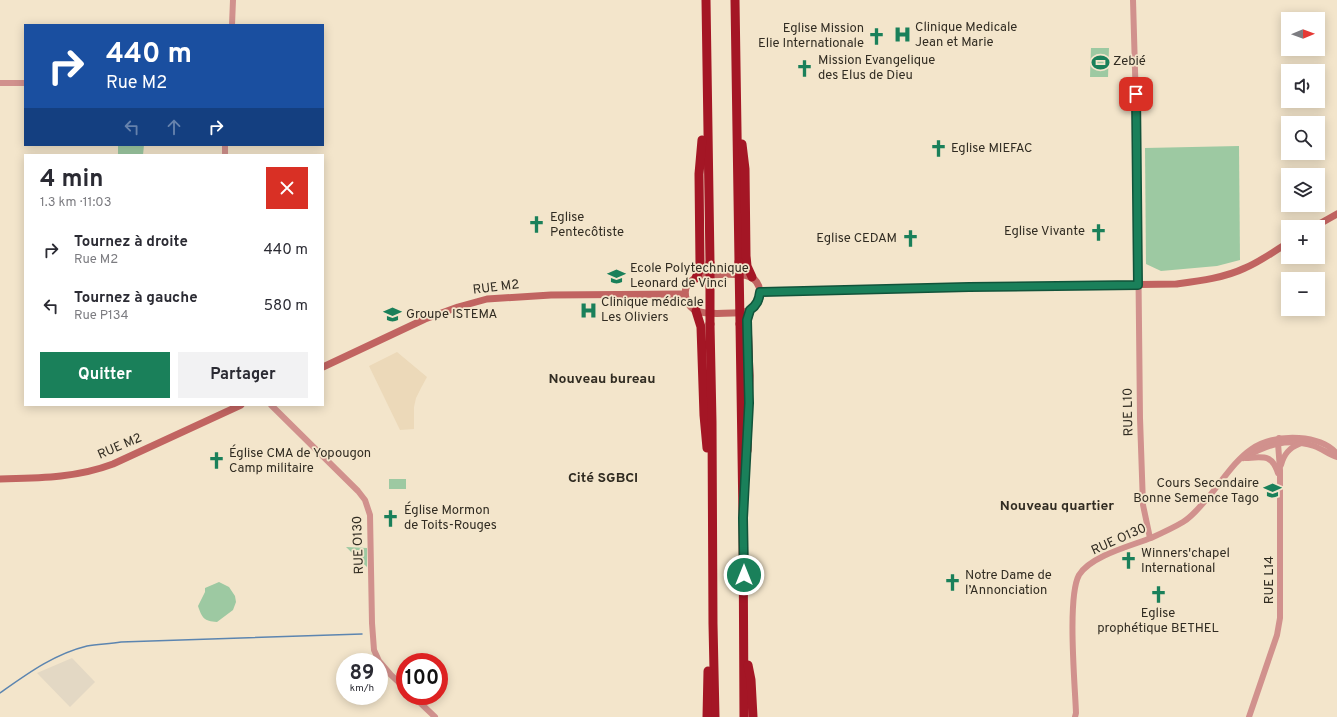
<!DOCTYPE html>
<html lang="fr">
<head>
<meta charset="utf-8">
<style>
	:root { --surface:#fff; --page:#f2f2f3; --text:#2b2b33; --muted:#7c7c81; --accent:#1a805a }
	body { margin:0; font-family:Overpass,sans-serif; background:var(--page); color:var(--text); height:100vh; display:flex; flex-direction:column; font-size:15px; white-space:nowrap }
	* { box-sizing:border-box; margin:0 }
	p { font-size:13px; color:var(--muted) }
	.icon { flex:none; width:22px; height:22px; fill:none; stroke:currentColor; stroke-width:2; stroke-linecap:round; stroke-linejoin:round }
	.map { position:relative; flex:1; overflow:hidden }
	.drawer { position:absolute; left:24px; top:154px; width:300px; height:252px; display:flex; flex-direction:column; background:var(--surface); border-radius:0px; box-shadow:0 2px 10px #0003 }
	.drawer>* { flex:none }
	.top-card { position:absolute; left:24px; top:24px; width:300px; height:122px; border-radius:0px; box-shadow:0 2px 10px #0003; background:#1a4fa0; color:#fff; overflow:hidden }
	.needle { width:26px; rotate:89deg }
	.fabs { position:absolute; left:1281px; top:12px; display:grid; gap:8px }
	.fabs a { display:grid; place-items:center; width:44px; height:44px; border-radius:0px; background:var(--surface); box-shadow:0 2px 10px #0003; font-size:20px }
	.speed { position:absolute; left:336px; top:653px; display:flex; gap:8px; font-size:20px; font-weight:700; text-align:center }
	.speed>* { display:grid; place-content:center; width:52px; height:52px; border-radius:50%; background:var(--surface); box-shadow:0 2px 10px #0003; line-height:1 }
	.speed small { font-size:10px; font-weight:400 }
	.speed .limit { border:6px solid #d22; background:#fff; color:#111 }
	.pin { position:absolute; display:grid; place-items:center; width:34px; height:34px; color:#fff; margin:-17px; border-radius:8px; box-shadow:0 2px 6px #0006 }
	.me { position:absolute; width:44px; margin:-22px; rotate:0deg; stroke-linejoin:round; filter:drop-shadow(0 0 3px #0008) }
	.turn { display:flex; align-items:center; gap:14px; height:84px; padding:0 16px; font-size:18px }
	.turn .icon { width:52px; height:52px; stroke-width:2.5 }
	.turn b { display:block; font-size:28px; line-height:34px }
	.lanes { display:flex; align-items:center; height:38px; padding:0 16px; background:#0003; justify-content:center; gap:20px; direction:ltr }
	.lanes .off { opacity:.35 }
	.round { display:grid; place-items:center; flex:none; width:42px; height:42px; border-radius:0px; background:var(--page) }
	.summary { display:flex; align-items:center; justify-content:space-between; height:68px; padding:0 16px }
	h1 { font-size:24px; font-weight:700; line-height:30px }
	.cta { display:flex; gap:8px; margin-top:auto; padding:8px 16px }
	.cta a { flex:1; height:46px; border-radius:0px; background:var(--accent); color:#fff; font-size:16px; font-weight:700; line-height:46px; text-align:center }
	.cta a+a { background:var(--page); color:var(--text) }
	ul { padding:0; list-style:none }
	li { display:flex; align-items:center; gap:12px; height:56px; padding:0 16px }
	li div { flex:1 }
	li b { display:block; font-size:15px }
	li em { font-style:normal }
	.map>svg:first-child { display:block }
	.built { fill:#ecd9b9 }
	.medical { fill:#e3d8c4 }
	.green { fill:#9dc9a2 }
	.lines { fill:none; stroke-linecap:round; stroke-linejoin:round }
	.stream { stroke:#5c85b0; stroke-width:1.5 }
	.tertiary { stroke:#d1918d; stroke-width:6 }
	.secondary { stroke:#c16461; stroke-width:7 }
	.motorway { stroke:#a41625; stroke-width:9 }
	.motorway-bridge { stroke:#a41625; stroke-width:9 }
	.route-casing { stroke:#11533a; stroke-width:10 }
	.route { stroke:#1a805a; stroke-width:7 }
	.labels { text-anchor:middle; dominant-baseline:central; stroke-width:3.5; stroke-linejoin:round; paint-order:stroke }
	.poi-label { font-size:13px; fill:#312c22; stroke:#f3e5cb; text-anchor:start }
	.street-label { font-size:13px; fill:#312c22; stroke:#f3e5cb }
	.neighbourhood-label { font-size:14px; font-weight:bold; fill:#312c22; stroke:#f3e5cb }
</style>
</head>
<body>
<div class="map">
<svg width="1337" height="717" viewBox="0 0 1337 717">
	<rect width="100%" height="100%" fill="#f3e5cb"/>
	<path class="built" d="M 397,352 L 427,377 L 421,388 L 416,398 L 414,407 L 414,429 L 400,430 L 369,366 Z"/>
	<path class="medical" d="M 72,658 L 95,682 L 70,707 L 37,673 Z"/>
	<g class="green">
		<path d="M 1091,48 L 1109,48 L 1108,77 L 1090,77 Z"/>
		<path d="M 118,145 L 144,145 L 143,155 L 118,155 Z"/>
		<path d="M 1239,146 L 1240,260 L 1217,266 L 1161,271 L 1146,264 L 1145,148 Z"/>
		<rect x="389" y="479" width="17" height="10"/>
		<path d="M 346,547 L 367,548 L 367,567 Z"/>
		<path d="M 219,582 L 229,587 L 235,596 L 236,602 L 233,610 L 217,622 C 204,621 202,618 198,606 L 205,592 L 205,588 Z"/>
	</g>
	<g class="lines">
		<path class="stream" d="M 0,693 C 27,674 54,654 87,646 C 98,644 109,644 121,642 L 362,634"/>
		<g class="tertiary">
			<path d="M 1133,0 L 1137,139 L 1140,418 L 1143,505 L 1150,538"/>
			<path d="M 232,25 L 233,0"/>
			<path d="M 0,83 L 25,83"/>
			<path d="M 225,155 L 225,145"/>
			<path d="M 271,405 L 358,491 L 365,500 L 370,515 L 372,623 L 374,650 L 379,661 L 391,675 L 405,688"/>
			<path d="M 1243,458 C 1267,445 1287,437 1314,446 C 1322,449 1329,454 1337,457"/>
			<path d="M 1246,458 C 1263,457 1272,454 1278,473"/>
			<path d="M 1281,465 C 1284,454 1289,448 1299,444"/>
			<path d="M 413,696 L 435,717"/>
			<path d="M 1075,717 L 1076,713 C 1075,685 1067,597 1079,575 C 1091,556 1130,546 1151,538 C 1162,533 1173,528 1183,522 C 1193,516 1199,507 1207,499 C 1236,464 1248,435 1299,438 C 1313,439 1328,443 1337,454"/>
			<path d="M 1249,717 L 1277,635 L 1280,618 L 1280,470 L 1278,443 L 1279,438"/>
		</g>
		<g class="secondary">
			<path d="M 1314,227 L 1337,214"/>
			<path d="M 702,275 C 713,275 741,272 750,277 C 762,282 763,299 753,308 C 748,312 740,313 733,313 C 721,313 709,315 697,311 C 687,307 681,292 689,283 C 692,279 697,277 702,275 Z"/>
			<path d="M 760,292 L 969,287 L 1176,284 C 1199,281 1224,278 1245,268 C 1260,262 1274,251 1288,243"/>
			<path d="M 323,367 L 425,319 L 458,307 L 487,299 L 551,295 L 685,294"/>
			<path d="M 0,479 C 39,478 76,478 113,464 L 241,405"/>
		</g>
		<g class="motorway">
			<path d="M 706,0 L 710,263"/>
			<path d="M 735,0 L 739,262"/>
			<path d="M 742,144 L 745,169 L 746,256 L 747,266 L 752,277"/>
			<path d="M 696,278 L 699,271 L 700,264 L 699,174 L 702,140"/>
			<path d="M 696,311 L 701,327 L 704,415 L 707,448"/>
			<path d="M 710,324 L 712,422 L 713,624 L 715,717"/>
			<path d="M 740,324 L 743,518 L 744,717"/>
			<path d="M 747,451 L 749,376 L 747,320 L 750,310"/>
			<path d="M 748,665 L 751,680 L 753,717"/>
			<path d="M 707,717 L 708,671"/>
		</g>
		<g class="motorway-bridge">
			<path d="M 739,262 L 740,324"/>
			<path d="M 710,263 L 710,324"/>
		</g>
	</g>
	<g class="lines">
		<defs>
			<path id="route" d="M 744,575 L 743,518 L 749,403 L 747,320 L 750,310 C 757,305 759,300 760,292 L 969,287 L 1138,285 L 1136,94"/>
		</defs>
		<use href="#route" class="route-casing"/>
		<use href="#route" class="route"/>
	</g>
	<defs>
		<symbol id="hospital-bare" viewBox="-9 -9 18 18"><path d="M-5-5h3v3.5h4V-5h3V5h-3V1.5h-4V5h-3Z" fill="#1a805a" stroke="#f3e5cb" stroke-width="2.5" paint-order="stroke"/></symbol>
		<symbol id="church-bare" viewBox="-9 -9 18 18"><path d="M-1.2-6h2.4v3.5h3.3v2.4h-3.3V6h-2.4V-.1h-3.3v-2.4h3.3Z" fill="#1a805a" stroke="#f3e5cb" stroke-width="2.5" paint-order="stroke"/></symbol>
		<symbol id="stadium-bare" viewBox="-9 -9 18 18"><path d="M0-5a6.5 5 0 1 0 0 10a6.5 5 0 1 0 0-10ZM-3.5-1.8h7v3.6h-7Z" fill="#1a805a" stroke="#f3e5cb" stroke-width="2.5" paint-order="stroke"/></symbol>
		<symbol id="university-bare" viewBox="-9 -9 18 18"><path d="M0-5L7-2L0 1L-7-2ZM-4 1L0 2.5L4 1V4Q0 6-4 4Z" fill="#1a805a" stroke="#f3e5cb" stroke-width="2.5" paint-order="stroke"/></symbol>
	</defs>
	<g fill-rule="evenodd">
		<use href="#hospital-bare" x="890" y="22" width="25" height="25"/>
		<use href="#church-bare" x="864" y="24" width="25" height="25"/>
		<use href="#stadium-bare" x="1088" y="50" width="25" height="25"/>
		<use href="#church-bare" x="792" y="56" width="25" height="25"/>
		<use href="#church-bare" x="926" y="136" width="25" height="25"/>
		<use href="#church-bare" x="524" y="212" width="25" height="25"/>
		<use href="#church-bare" x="1086" y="220" width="25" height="25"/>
		<use href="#church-bare" x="898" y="226" width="25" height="25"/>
		<use href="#university-bare" x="604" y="264" width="25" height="25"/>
		<use href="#hospital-bare" x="576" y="298" width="25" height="25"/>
		<use href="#university-bare" x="380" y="302" width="25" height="25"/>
		<use href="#church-bare" x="204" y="448" width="25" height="25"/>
		<use href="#university-bare" x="1260" y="478" width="25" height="25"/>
		<use href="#church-bare" x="378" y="506" width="25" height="25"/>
		<use href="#church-bare" x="1116" y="548" width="25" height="25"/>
		<use href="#church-bare" x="940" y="570" width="25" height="25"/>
		<use href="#church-bare" x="1146" y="582" width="25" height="25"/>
	</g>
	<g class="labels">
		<g class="poi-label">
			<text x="915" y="28">Clinique Medicale<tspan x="915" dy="15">Jean et Marie</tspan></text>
			<text x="864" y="29" text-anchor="end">Eglise Mission<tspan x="864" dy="15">Elie Internationale</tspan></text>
			<text x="818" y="61">Mission Evangelique<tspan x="818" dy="15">des Elus de Dieu</tspan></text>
			<text x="1113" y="62">Zebié</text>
			<text x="951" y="149">Eglise MIEFAC</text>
			<text x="550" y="218">Eglise<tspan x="550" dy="15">Pentecôtiste</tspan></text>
			<text x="1085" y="232" text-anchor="end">Eglise Vivante</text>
			<text x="897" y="239" text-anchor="end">Eglise CEDAM</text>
			<text x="630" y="269">Ecole Polytechnique<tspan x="630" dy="15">Leonard de Vinci</tspan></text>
			<text x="601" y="303">Clinique médicale<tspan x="601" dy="15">Les Oliviers</tspan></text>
			<text x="406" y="315">Groupe ISTEMA</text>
			<text x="229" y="454">Église CMA de Yopougon<tspan x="229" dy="15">Camp militaire</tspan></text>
			<text x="1259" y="484" text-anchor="end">Cours Secondaire<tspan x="1259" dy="15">Bonne Semence Tago</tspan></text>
			<text x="404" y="511">Église Mormon<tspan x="404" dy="15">de Toits-Rouges</tspan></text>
			<text x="1141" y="554">Winners'chapel<tspan x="1141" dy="15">International</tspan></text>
			<text x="965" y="576">Notre Dame de<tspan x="965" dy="15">l’Annonciation</tspan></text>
			<text x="1158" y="614" text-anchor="middle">Eglise<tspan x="1158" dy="15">prophétique BETHEL</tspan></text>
		</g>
		<g class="street-label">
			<text transform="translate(496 288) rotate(-7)">RUE M2</text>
			<text transform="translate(1129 412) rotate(-91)">RUE L10</text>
			<text transform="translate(120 447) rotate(-23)">RUE M2</text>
			<text transform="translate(1119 540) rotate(-24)">RUE O130</text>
			<text transform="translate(359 545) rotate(-92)">RUE O130</text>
			<text transform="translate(1270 580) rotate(-90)">RUE L14</text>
		</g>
		<g class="neighbourhood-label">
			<text x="602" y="379">Nouveau bureau</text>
			<text x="603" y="478">Cité SGBCI</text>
			<text x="1057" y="506">Nouveau quartier</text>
		</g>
	</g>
</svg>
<div class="fabs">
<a><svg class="needle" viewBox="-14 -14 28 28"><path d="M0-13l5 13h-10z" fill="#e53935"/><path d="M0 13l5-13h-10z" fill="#7c7c81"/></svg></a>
<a><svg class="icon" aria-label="sound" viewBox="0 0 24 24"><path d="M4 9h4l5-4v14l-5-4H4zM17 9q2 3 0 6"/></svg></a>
<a><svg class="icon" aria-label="search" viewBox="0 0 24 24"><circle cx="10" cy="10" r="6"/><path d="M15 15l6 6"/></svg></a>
<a><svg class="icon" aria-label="layers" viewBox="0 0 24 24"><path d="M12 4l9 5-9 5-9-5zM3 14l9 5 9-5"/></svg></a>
<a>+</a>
<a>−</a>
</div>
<div class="speed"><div>89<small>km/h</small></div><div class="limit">100</div></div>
<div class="pin" style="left:1136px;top:94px;background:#d93025"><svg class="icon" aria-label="arrive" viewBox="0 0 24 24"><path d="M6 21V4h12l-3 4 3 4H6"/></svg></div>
<svg class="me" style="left:744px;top:575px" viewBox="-20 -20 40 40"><circle r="17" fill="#1a805a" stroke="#fff" stroke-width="3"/><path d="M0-11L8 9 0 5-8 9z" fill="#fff"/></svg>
<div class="top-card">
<div class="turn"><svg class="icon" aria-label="right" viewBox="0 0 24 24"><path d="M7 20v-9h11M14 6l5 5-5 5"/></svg><div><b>440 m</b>Rue M2</div></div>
<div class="lanes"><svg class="icon off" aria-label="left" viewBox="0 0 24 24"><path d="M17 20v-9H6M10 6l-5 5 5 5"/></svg><svg class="icon off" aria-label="ahead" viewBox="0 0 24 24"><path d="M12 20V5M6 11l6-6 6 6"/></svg><svg class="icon" aria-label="right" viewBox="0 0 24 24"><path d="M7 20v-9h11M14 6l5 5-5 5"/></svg></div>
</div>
<section class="drawer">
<div class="summary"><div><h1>4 min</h1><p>1.3 km · 11:03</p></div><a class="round" style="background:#d93025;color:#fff"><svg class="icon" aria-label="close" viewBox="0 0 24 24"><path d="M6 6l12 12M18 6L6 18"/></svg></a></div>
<ul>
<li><svg class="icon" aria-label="right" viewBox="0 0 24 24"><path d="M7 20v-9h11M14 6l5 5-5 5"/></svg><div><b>Tournez à droite</b><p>Rue M2</p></div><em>440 m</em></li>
<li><svg class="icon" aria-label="left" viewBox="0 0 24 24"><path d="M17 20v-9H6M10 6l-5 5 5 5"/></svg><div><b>Tournez à gauche</b><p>Rue P134</p></div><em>580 m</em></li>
</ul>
<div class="cta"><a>Quitter</a><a>Partager</a></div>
</section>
</div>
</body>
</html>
